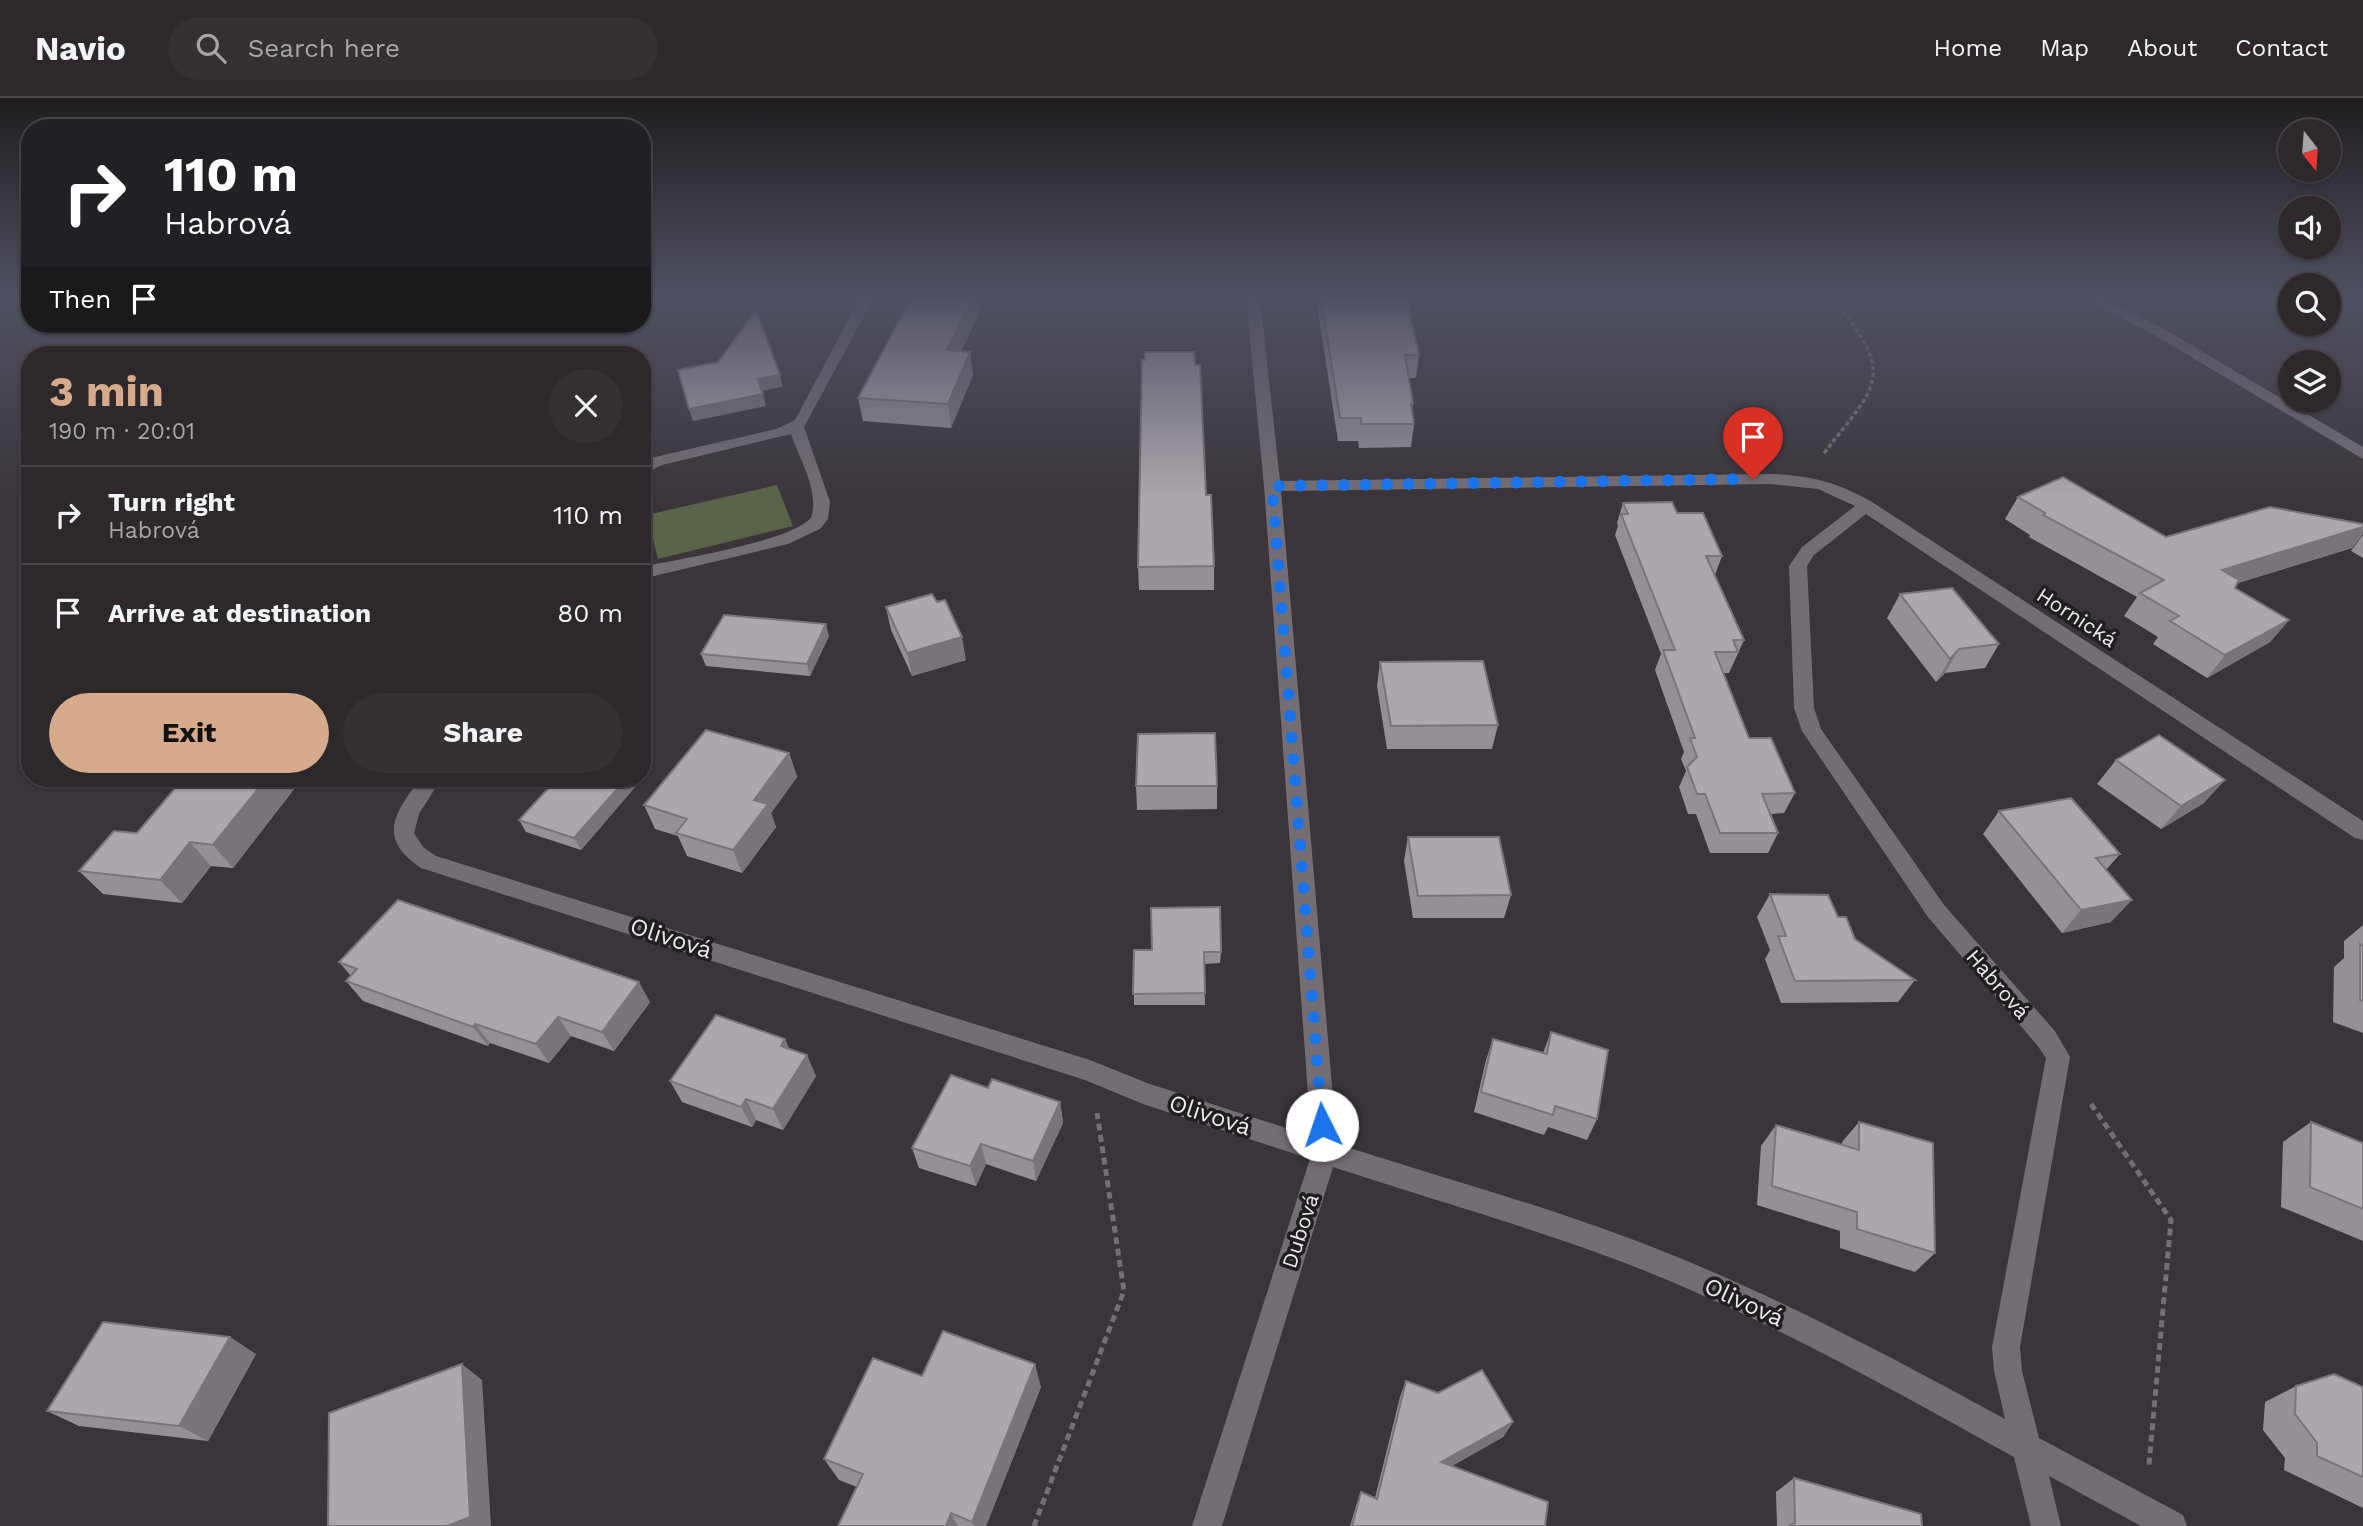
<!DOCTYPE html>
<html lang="en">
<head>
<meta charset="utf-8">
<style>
	:root { --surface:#2c282c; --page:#343034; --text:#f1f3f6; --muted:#a6a6a9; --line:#484448; --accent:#d6ab8b }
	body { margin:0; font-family:"Work Sans",sans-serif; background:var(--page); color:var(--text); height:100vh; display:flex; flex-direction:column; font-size:26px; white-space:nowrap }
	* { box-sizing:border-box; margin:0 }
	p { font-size:23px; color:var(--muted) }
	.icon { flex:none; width:38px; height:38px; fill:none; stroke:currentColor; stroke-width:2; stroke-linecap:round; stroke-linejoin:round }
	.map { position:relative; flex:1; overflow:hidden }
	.details { position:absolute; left:21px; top:248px; width:630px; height:441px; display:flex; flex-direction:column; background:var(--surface); border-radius:28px; box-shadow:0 2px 5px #0004,0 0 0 2px var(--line) }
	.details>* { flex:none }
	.hud { position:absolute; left:21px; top:21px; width:630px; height:214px; border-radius:28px; box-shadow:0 2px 5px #0004,0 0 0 2px var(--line); background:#202124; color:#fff; overflow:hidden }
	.needle { width:46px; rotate:163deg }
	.controls { position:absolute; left:2278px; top:21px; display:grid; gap:14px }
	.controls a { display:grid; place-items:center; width:63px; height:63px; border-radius:50%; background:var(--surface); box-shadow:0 2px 5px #0004,0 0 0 2px var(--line); font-size:35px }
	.pin { position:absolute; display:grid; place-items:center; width:60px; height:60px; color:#fff; margin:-72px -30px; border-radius:50% 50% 50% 0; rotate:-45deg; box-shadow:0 0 7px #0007 }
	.pin .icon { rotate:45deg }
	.me { position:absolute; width:77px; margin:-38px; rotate:356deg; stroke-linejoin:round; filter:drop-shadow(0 0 5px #0008) }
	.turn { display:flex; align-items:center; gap:24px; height:147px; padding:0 28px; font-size:32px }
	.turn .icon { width:91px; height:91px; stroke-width:2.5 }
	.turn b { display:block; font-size:49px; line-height:60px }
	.then { display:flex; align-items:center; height:66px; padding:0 28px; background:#0003; gap:14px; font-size:26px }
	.round { display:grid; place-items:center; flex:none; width:74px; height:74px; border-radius:37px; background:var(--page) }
	.overview { display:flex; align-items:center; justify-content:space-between; height:119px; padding:0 28px }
	h1 { font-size:42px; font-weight:700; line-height:52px; color:var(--accent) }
	.action { display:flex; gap:14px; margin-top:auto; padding:14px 28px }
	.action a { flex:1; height:80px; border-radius:42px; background:var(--accent); color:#111; font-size:28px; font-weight:700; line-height:80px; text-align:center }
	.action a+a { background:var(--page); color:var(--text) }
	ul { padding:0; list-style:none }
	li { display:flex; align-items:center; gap:21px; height:98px; padding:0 28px; border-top:2px solid var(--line) }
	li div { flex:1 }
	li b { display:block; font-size:26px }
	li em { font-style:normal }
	header { display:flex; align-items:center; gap:42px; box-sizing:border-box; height:98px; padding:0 35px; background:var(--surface); border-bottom:2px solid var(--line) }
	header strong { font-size:33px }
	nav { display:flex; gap:38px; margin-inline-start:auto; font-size:24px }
	.search { width:490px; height:63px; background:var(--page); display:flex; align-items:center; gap:18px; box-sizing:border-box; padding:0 24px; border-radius:38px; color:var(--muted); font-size:26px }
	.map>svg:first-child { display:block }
	.green { fill:#59644a }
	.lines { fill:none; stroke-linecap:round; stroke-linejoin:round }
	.path-far1 { stroke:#756f75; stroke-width:3.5; stroke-dasharray:4.5 2.5; stroke-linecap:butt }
	.path { stroke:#756f75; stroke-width:5; stroke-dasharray:7 4.5; stroke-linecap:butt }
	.minor { fill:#746d74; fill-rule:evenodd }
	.wall { fill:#968f96 }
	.shaded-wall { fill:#7a747a }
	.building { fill:#aea6ae; stroke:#7a747a; stroke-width:2 }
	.route { stroke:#1a73e8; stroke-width:12; stroke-dasharray:0 21.6 }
	.labels { text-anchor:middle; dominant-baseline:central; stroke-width:7; stroke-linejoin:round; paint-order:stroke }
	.street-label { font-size:21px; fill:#ece8ec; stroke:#201e21 }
	.near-street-label { font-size:24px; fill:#ece8ec; stroke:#201e21 }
</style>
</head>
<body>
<header>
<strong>Navio</strong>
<div class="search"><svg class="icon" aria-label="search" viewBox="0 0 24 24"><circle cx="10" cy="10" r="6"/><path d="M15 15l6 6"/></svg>Search here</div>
<nav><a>Home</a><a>Map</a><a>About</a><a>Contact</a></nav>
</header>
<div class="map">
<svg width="2363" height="1428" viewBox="0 0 2363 1428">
	<rect width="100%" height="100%" fill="#3b353b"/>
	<path class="green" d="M 777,387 L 793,428 L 658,461 L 647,417 Z"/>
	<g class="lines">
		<path class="path-far1" d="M 1824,355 C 1881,282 1894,279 1834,200"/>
		<g class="path">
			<path d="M 2091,1006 L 2171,1122 L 2149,1367"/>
			<path d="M 1034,1428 L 1124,1193 L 1097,1015"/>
		</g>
		<g class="minor">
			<path d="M 860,200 L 874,200 L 804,329 L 830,404 L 828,421 L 820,431 L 788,446 L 642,481 L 642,469 C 678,461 789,444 811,420 C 820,394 799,360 791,336 L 662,367 L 642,377 L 642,365 L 651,360 L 776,331 L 795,322 Z"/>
			<path d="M 1246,200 L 1260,200 L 1280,383 L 1771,376 C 1809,377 1839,385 1872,404 L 2363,723 L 2363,742 L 2355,740 L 1866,416 L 1814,457 L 1807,468 L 1814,610 L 1821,631 L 1944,807 L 2055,933 L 2070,959 L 2020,1249 L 2022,1273 L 2039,1340 L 2183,1417 L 2187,1428 L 2141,1428 L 2049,1378 L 2061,1428 L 2031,1428 L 2014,1359 C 1888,1289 1760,1217 1625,1165 C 1530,1129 1430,1101 1333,1069 L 1222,1428 L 1192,1428 L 1310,1061 L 1143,1006 L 1085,982 L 421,770 C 377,740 394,716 420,681 L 441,681 L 419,716 L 414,735 L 423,749 L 436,758 L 1090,962 L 1147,985 L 1311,1038 L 1264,388 ZM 1771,386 L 1818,391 L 1855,408 L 1802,449 L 1789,468 L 1794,610 L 1802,633 L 1928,819 L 2037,947 L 2046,960 L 1992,1249 L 1994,1273 L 2005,1321 C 1882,1254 1758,1188 1626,1139 C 1532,1104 1433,1077 1337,1046 L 1281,393 Z"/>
			<path d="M 2082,200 L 2100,200 L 2161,229 L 2363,349 L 2363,361 L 2151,235 Z"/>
		</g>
	</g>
	<g class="wall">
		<path d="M 1316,200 L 1406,200 L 1419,257 L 1416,280 L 1409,280 L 1413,305 L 1412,314 L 1414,326 L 1411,349 L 1359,350 L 1358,343 L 1338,343 Z"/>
		<path d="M 980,214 L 961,253 L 970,254 L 973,277 L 951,330 L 863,323 L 858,300 Z"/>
		<path d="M 1206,397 L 1214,468 L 1214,492 L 1139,492 L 1138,469 Z"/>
		<path d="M 2018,399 L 2166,439 L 2363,426 L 2363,436 L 2352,450 L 2238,485 L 2235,490 L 2289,522 L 2270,544 L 2207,580 L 2153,546 L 2158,539 L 2124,518 L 2137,499 L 2029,439 L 2030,437 L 2005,421 Z"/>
		<path d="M 1623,405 L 1677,415 L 1722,458 L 1715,477 L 1744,542 L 1729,575 L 1723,575 L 1749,640 L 1795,695 L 1784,715 L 1771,716 L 1778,735 L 1768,755 L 1710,755 L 1696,716 L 1688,716 L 1679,689 L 1686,673 L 1681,661 L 1684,654 L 1655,572 L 1661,556 L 1615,437 L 1618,428 L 1617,425 Z"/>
		<path d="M 2362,438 L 2363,438 L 2363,460 L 2351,453 Z"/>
		<path d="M 1900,496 L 1999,546 L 1985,570 L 1945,575 L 1936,584 L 1887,520 Z"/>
		<path d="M 886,509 L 966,562 L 912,578 L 891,532 Z"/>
		<path d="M 829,538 L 810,578 L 706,568 L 701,556 Z"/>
		<path d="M 1380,564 L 1498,627 L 1492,651 L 1387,651 L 1377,588 Z"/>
		<path d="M 789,655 L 797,679 L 771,715 L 776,729 L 742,775 L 687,758 L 678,738 L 655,731 L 644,707 Z"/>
		<path d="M 2116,662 L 2204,705 L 2161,731 L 2097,686 Z"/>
		<path d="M 183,681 L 315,681 L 311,687 L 298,686 L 233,770 L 211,768 L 182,805 L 103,796 L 79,773 L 137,735 Z"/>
		<path d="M 557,681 L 631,681 L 635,689 L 581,752 L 526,734 L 519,722 Z"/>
		<path d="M 1136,688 L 1217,688 L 1217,711 L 1137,712 Z"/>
		<path d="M 1999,713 L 2120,756 L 2106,772 L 2111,824 L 2062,835 L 1983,736 Z"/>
		<path d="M 1408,739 L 1511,797 L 1504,820 L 1413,820 L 1404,763 Z"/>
		<path d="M 1770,796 L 1838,819 L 1855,841 L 1915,882 L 1898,904 L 1781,905 L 1765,861 L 1770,852 L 1757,819 Z"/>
		<path d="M 2363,827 L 2363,935 L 2333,924 L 2334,869 L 2344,860 L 2344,843 Z"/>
		<path d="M 1134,852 L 1221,854 L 1220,865 L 1204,866 L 1205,907 L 1134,907 Z"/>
		<path d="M 339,864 L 650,904 L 614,953 L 571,938 L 549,965 L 490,945 L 488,948 L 363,903 L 346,883 L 351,878 Z"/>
		<path d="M 1551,934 L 1597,1021 L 1587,1042 L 1548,1029 L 1544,1037 L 1474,1014 L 1486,962 L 1493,941 L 1543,955 Z"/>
		<path d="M 785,941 L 789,951 L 816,978 L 783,1032 L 756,1022 L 752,1029 L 682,1004 L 670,983 Z"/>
		<path d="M 988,990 L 1060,1004 L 1063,1025 L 1036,1083 L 986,1066 L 976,1088 L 919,1070 L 912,1050 Z"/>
		<path d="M 1859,1024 L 1935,1155 L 1915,1174 L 1840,1150 L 1840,1133 L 1757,1107 L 1761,1048 L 1776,1027 L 1842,1047 L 1842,1044 Z"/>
		<path d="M 2311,1024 L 2363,1045 L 2363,1143 L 2281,1109 L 2283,1044 Z"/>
		<path d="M 256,1256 L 208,1343 L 79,1328 L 47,1313 Z"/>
		<path d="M 922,1278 L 1041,1289 L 986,1428 L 838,1428 L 857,1389 L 839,1382 L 824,1361 Z"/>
		<path d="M 1406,1283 L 1513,1324 L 1503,1339 L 1452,1368 L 1545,1428 L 1350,1428 L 1356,1408 L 1361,1394 L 1375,1400 L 1400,1299 Z"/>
		<path d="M 2296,1288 L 2363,1289 L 2363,1410 L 2284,1372 L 2285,1360 L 2263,1332 L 2265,1304 Z"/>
		<path d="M 1794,1380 L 1922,1428 L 1777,1428 L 1776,1394 Z"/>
	</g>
	<g class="shaded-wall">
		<path d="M 973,200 L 978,200 L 980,214 L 950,275 L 947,252 Z"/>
		<path d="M 970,254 L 973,277 L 951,330 L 948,306 Z"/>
		<path d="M 780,277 L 783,289 L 761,293 L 758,281 Z"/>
		<path d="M 763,296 L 766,308 L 693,323 L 689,311 Z"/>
		<path d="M 2363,429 L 2363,436 L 2352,450 L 2205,495 L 2222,472 Z"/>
		<path d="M 2289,522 L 2270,544 L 2207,580 L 2225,557 Z"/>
		<path d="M 826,526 L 829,538 L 810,578 L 807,566 Z"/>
		<path d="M 962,539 L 966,562 L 912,578 L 907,555 Z"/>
		<path d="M 1959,551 L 1945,575 L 1936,584 L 1950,561 Z"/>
		<path d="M 789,655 L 797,679 L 771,715 L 776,729 L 742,775 L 733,752 L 754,702 Z"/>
		<path d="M 266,681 L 295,681 L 298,686 L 233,770 L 213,747 Z"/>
		<path d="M 306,681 L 315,681 L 311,687 Z"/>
		<path d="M 626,681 L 631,681 L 635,689 L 581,752 L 574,740 Z"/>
		<path d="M 2225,682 L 2204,705 L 2161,731 L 2181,708 Z"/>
		<path d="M 190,744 L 211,768 L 182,805 L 160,782 Z"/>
		<path d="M 2132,802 L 2111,824 L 2062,835 L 2081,812 Z"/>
		<path d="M 639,884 L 650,904 L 614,953 L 602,934 Z"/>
		<path d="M 558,919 L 571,938 L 549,965 L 536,946 Z"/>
		<path d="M 475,926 L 490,945 L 488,948 L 473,929 Z"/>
		<path d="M 785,941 L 794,962 L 781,948 Z"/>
		<path d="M 807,957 L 816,978 L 783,1032 L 773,1011 Z"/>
		<path d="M 746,1001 L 756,1022 L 752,1029 L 741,1009 Z"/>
		<path d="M 1060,1004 L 1063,1025 L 1036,1083 L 1033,1063 Z"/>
		<path d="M 981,1046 L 986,1066 L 976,1088 L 970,1068 Z"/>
		<path d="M 230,1239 L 256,1256 L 208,1343 L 179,1328 Z"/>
		<path d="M 462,1266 L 482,1282 L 491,1428 L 447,1428 Z"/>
		<path d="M 1035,1266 L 1041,1289 L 986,1428 L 974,1428 L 972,1424 Z"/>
		<path d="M 1513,1324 L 1503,1339 L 1434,1378 L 1441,1364 Z"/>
		<path d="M 951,1415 L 958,1428 L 946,1428 Z"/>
	</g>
	<g class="building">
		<path d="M 911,200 L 973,200 L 947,252 L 970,254 L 948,306 L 858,300 Z"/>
		<path d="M 1321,200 L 1406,200 L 1419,257 L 1405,257 L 1413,305 L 1411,306 L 1414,326 L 1361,326 L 1361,320 L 1340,320 Z"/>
		<path d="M 756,212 L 780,277 L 758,281 L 763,296 L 689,311 L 678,272 L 718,264 Z"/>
		<path d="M 608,248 L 615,257 L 579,257 Z"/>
		<path d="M 1145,254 L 1194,254 L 1195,267 L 1200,267 L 1206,397 L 1211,397 L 1214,468 L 1138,469 L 1142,262 L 1145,262 Z"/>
		<path d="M 2063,379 L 2166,439 L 2270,409 L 2363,426 L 2363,429 L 2222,472 L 2239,482 L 2235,490 L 2289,522 L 2225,557 L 2170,523 L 2179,518 L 2140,495 L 2164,482 L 2043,417 L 2045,415 L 2018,399 Z"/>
		<path d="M 1672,404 L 1677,415 L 1703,415 L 1722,458 L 1706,458 L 1744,542 L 1733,542 L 1738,554 L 1715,554 L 1749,640 L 1771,640 L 1795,695 L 1762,696 L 1778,735 L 1720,735 L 1705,696 L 1697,696 L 1687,669 L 1697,659 L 1690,640 L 1695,640 L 1663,552 L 1675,552 L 1621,416 L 1628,416 L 1623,405 Z"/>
		<path d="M 1952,490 L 1999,546 L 1959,551 L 1950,561 L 1900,496 Z"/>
		<path d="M 932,496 L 937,504 L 945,502 L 962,539 L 907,555 L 886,509 Z"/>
		<path d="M 724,517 L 826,526 L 807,566 L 701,556 Z"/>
		<path d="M 1483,563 L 1498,627 L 1391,628 L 1380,564 Z"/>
		<path d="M 706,632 L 789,655 L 754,702 L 768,706 L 733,752 L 676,735 L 687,721 L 644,707 Z"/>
		<path d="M 1215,635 L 1217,688 L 1136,688 L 1138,636 Z"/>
		<path d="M 2159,637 L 2225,682 L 2181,708 L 2116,662 Z"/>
		<path d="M 183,681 L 266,681 L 213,747 L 190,744 L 160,782 L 79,773 L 114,733 L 137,735 Z"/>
		<path d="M 557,681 L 626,681 L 574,740 L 519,722 Z"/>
		<path d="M 2071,700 L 2120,756 L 2096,760 L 2132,802 L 2081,812 L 1999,713 Z"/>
		<path d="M 1408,739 L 1499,739 L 1511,797 L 1418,798 Z"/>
		<path d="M 1770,796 L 1828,797 L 1838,819 L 1846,819 L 1855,841 L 1915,882 L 1795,883 L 1778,838 L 1786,838 Z"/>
		<path d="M 398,802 L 639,884 L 602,934 L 558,919 L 536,946 L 475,926 L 473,929 L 346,883 L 357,871 L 339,864 Z"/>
		<path d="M 1220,809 L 1221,854 L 1204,854 L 1205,895 L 1133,896 L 1134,852 L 1152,852 L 1151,810 Z"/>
		<path d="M 2360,846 L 2363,848 L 2363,903 L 2360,902 Z"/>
		<path d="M 716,917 L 785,941 L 781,948 L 807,957 L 773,1011 L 746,1001 L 741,1009 L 670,983 Z"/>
		<path d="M 1551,934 L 1608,952 L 1597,1021 L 1555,1008 L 1553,1017 L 1481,994 L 1493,941 L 1547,956 Z"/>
		<path d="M 951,977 L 988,990 L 992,981 L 1060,1004 L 1033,1063 L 981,1046 L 970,1068 L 912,1050 Z"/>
		<path d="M 1859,1024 L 1933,1045 L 1935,1155 L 1857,1131 L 1857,1114 L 1772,1088 L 1776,1027 L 1859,1052 Z"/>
		<path d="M 2311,1024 L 2363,1045 L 2363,1111 L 2310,1089 Z"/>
		<path d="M 103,1224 L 230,1239 L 179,1328 L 47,1313 Z"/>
		<path d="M 943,1233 L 1035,1266 L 972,1424 L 951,1415 L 946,1428 L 838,1428 L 863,1376 L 824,1361 L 873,1260 L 922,1278 Z"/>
		<path d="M 462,1266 L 470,1419 L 447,1428 L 328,1428 L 329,1315 Z"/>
		<path d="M 1482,1272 L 1513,1324 L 1441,1364 L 1548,1404 L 1545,1428 L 1352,1428 L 1361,1394 L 1377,1401 L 1406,1283 L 1438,1295 Z"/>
		<path d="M 2334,1276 L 2363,1289 L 2363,1379 L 2317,1358 L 2317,1345 L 2295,1316 L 2296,1288 Z"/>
		<path d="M 1794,1380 L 1921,1416 L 1922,1428 L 1788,1428 L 1795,1425 Z"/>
	</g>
	<linearGradient id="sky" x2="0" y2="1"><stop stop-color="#201d20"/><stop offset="0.5" stop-color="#4f5160"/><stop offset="1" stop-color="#4f5160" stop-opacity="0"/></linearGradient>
	<rect width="2363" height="400" fill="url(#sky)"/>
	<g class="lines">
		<path class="route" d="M 1322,1027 L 1272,388 L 1753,381"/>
	</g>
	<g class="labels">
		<g class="street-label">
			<text transform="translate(2077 519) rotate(33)">Hornická</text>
			<text transform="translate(1998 886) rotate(49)">Habrová</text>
			<text transform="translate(1300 1133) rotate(-72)">Dubová</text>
		</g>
		<g class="near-street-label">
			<text transform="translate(671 840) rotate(18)">Olivová</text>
			<text transform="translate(1210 1017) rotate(18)">Olivová</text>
			<text transform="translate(1744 1204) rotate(25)">Olivová</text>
		</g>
	</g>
</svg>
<div class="controls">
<a><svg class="needle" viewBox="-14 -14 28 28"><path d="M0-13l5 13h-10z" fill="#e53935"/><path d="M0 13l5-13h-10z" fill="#a6a6a9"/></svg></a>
<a><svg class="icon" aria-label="sound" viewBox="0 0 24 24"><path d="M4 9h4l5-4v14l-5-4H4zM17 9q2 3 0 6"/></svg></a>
<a><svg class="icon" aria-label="search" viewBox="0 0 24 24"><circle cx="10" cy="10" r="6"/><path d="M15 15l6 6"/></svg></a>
<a><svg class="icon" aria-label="layers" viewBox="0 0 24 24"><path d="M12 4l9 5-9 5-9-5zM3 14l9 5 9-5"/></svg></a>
</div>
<div class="pin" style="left:1753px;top:381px;background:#d93025"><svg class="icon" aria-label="arrive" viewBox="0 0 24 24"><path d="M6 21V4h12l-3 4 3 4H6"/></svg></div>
<svg class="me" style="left:1322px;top:1027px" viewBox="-20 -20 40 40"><circle r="19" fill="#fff"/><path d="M0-13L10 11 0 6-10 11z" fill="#1a73e8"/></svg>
<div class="hud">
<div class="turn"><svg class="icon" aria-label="right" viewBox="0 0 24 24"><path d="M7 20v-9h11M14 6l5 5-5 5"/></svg><div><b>110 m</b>Habrová</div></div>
<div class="then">Then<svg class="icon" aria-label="arrive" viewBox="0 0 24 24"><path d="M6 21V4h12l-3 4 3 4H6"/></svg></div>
</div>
<section class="details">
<div class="overview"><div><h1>3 min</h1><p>190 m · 20:01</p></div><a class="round"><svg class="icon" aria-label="close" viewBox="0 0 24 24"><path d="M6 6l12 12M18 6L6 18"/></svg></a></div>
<ul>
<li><svg class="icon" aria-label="right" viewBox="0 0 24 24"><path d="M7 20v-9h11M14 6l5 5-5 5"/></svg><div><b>Turn right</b><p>Habrová</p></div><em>110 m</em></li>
<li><svg class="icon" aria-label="arrive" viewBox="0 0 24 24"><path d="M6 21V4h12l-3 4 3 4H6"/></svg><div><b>Arrive at destination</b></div><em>80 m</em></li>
</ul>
<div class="action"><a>Exit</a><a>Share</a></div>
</section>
</div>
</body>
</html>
